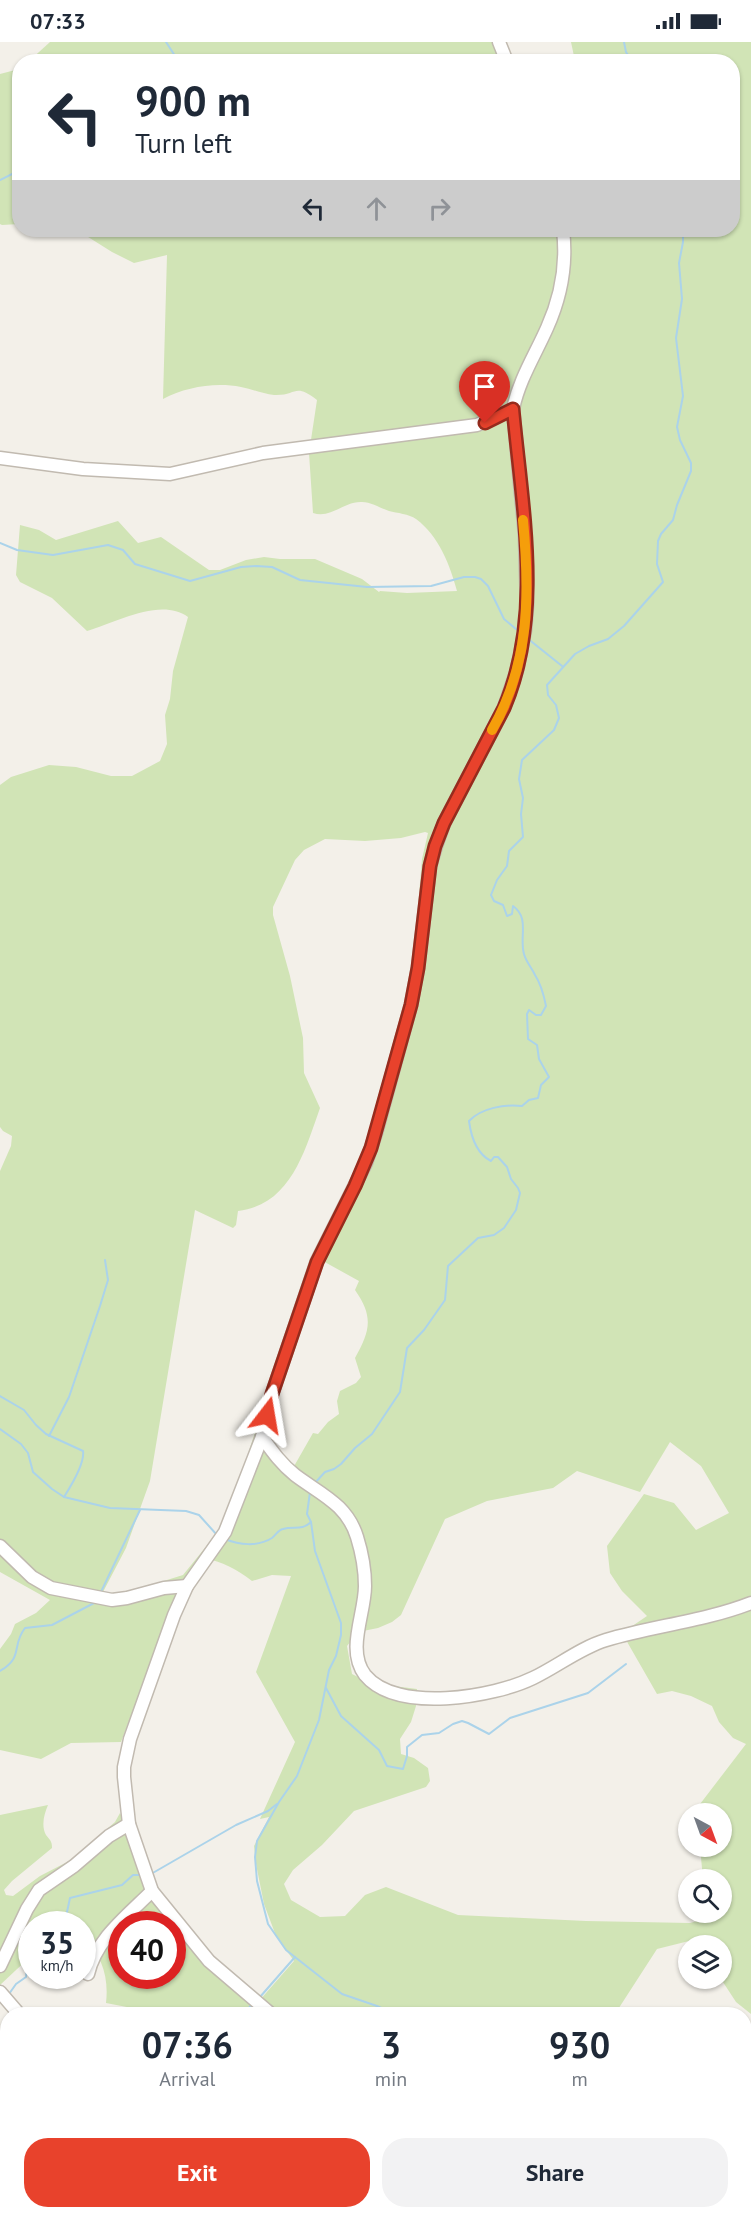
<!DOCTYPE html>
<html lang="en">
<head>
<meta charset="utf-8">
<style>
	:root { --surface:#fff; --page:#f2f2f3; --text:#1f2937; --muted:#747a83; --accent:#e8422c }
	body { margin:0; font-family:"PT Sans",sans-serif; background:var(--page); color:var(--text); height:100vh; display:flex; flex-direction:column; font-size:22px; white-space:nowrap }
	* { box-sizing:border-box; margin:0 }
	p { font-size:20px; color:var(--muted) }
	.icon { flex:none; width:33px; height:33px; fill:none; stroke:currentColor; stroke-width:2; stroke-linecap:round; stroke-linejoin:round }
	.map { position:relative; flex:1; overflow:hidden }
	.panel { position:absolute; left:0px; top:1965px; width:752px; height:212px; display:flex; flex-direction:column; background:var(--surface); border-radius:24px 24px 0 0; box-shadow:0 2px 4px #0004 }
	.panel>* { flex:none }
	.guide { position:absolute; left:12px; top:12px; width:728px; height:183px; border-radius:24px; box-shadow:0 2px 4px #0004; background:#fff; color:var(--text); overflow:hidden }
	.needle { width:39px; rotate:139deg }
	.fabs { position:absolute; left:678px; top:1761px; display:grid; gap:12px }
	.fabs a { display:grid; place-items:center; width:54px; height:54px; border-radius:50%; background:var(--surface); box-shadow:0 2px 4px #0004; font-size:30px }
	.speed { position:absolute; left:18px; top:1869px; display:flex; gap:12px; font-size:30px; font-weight:700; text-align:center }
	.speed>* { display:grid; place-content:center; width:78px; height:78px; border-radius:50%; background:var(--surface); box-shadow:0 2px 4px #0004; line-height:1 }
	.speed small { font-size:15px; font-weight:400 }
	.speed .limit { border:9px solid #d22; background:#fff; color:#111 }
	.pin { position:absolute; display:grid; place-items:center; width:51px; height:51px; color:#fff; margin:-62px -26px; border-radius:50% 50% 50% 0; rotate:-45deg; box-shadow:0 0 6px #0007 }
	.pin .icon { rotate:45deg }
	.me { position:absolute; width:66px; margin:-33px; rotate:14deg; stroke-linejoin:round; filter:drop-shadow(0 0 4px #0008) }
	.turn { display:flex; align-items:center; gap:21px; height:126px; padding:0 24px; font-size:27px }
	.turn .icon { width:78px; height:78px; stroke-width:2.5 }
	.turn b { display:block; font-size:42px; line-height:51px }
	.lanes { display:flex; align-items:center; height:57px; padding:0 24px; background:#0003; justify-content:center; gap:30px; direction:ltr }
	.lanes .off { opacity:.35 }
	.eta { display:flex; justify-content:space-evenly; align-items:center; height:102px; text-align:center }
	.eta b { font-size:36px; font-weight:700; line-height:42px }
	.primary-button { display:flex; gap:12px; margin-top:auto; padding:12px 24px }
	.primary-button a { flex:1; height:69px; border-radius:24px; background:var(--accent); color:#fff; font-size:24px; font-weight:700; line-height:69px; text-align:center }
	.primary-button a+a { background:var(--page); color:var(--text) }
	.status { display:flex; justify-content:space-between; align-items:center; height:42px; padding:0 30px; background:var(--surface); direction:ltr }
	.status svg { height:16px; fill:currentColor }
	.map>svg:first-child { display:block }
	.green { fill:#d1e4b6; fill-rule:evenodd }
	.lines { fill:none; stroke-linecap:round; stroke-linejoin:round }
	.stream { stroke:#abd3ea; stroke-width:2 }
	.minor-casing { stroke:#c1bab0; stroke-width:15 }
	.minor { stroke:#fff; stroke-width:12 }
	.route-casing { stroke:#972b1d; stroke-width:15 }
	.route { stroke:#e8422c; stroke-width:10 }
	.slow { stroke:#f59e0b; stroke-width:10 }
</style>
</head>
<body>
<div class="status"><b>07:33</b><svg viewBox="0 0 49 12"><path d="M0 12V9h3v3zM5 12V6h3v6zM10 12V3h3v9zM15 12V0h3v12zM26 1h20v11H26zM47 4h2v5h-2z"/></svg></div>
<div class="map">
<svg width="751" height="2176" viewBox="0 0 751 2176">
	<rect width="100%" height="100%" fill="#f3f0e9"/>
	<g class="green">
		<path d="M 50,0 L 500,0 L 508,20 L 28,20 Z"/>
		<path d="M 571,0 L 751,0 L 751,1972 L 736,1960 L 721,1937 L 722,1904 L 708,1903 L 705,1895 L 657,1907 L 615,1972 L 163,1972 L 106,1961 C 109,1935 102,1913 83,1896 L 82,1882 L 32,1882 L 31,1914 L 0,1943 L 0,1773 L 48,1763 C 44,1772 41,1784 46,1793 C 50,1798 52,1799 52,1806 L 12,1839 L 4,1848 L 6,1853 L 13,1854 L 40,1834 L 71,1818 L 115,1780 L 120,1771 L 171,1877 L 259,1959 L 294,1919 L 276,1894 L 264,1862 L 256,1822 L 254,1804 L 269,1775 L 260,1777 L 295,1700 L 256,1630 L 291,1534 L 272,1533 L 252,1539 C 237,1527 222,1520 204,1516 L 180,1543 L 121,1700 L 71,1701 L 41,1717 L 0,1708 L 0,1607 L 11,1592 L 15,1582 L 36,1571 L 50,1558 L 0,1530 L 0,1129 L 11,1104 L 12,1094 L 3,1089 L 0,1085 L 0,743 L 11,735 L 49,723 L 76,725 L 111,734 L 132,734 L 160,719 L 167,702 L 165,673 L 170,657 L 173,629 L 188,575 C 160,555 116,581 87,589 L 52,556 L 20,540 L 16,533 L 20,483 L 39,488 L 56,498 L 118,479 L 138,501 L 161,495 L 209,528 L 220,528 L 246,518 L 264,515 L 280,517 L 315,517 L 362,537 L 379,550 L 380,549 L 407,551 L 457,549 C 450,523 439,494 416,477 C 409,472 397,471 389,469 C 380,466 371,460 362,460 C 344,459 331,477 313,471 L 309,411 L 317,358 C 294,340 297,354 274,353 C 263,352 252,347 241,345 C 215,340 186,345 163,357 L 167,213 L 134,221 L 112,210 L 77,188 L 732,188 L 732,20 L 575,19 ZM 425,790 L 428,791 L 422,817 L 415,901 L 406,961 L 377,1058 L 369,1093 L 359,1121 L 312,1213 L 359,1239 L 355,1248 C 374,1275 370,1289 355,1316 L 361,1335 L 356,1341 L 340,1349 L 337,1359 L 339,1372 L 328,1380 L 318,1392 L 313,1391 L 293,1426 L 268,1399 L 257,1384 L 248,1412 L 253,1413 L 217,1491 L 183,1533 L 122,1552 L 107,1552 L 103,1550 L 126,1506 L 150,1439 L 195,1168 L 233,1186 L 236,1183 L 238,1169 C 291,1163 305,1108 320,1066 L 304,1031 L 303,996 L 290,934 L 273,873 L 273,865 L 295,818 L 304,808 L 325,797 L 365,799 L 401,796 ZM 670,1400 L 701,1424 L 729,1471 L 696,1488 L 674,1461 L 644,1452 L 607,1504 L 610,1531 L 622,1549 L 647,1574 L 622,1591 L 657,1652 L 672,1649 L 691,1654 L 712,1664 L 719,1680 L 733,1696 L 746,1702 L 697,1766 L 696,1771 L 722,1772 L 722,1804 L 700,1805 L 703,1837 L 722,1838 L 722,1870 L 704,1871 L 704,1877 L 690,1881 L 586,1879 L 458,1873 L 386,1845 L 365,1853 L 345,1874 L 320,1875 L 291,1858 L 284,1842 L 293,1828 L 322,1803 L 354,1769 L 426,1745 L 430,1739 L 428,1726 L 414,1716 L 401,1712 L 400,1697 L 411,1680 L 416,1664 L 417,1647 L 370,1641 L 352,1632 L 347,1604 L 358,1590 L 378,1586 L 392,1580 L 401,1573 L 445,1477 L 487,1459 L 553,1446 L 577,1429 L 640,1450 ZM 122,1882 L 172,1882 L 172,1934 L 122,1934 Z"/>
		<path d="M 19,27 L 19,182 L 2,183 L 0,182 L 0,32 Z"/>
		<path d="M 0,2079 L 5,2096 L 7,2095 L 8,2169 L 313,2169 L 310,2176 L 0,2176 Z"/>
	</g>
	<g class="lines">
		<g class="stream">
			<path d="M 166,0 L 179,20"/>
			<path d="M 624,0 L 626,10 L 632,20"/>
			<path d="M 165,20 L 175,13"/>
			<path d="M 0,138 L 20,128"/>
			<path d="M 0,501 L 17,508 L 53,513 L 108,503 L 123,508 L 135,522 L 190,539 L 241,525 L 256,524 L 272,525 L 300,538 L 367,545 L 431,544 L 464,535 L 475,535 L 481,537 L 488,544 L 504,577 L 516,587"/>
			<path d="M 527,596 L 562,624"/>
			<path d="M 0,1354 L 24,1368 L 36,1383 L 46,1392 L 83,1409 C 85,1421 71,1444 64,1455"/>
			<path d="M 0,1387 L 21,1402 L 28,1411 L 33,1430 L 52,1447 L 64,1455 L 110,1466 L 186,1469 L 199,1473 L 217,1493"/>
			<path d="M 49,1394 L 69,1355 L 100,1264 L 108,1238 L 105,1218"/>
			<path d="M 314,1442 L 325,1430 L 334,1427 L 341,1422 L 355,1406 L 372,1392 L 400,1350 L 407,1306 L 424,1288 L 445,1258 L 448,1224 L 478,1196 L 494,1193 L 504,1186 L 516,1168 L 520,1151 L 518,1146 L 511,1137 L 507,1125 L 498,1115 L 494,1115 L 491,1119 C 477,1112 471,1094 469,1079 C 481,1066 505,1062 522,1064 L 529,1058 L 538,1056 L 541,1043 L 549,1035 L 539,1017 L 537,1003 L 528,997 L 527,972 L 529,968 L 536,973 L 541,973 L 546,964 C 544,954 541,942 535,933 C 532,926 526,920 524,912 C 519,895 530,876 513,864 L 512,872 L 507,874 L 503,863 L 494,859 L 491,853 L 497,838 L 507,824 L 509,809 L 523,795 L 521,772 L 523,756 L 519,737 L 522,718 L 554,688 L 559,676 L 556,663 L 548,653 L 547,643 L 575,612 L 589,604 L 608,597 L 624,584 L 663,540 L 657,522 L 658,499 L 661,492 L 673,478 L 677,463 L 691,429 L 691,421 L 680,398 L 677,385 L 683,354 L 676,296 L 682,257 L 679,221 L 683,200 L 683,188"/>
			<path d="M 310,1450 L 307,1472 L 311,1480 L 315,1509 L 341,1581 L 341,1593 L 336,1614 L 329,1628 L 319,1678 L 297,1734 L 279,1760 L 257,1799 L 255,1815 L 257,1839 L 268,1882 L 286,1908 L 342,1952 L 377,1964 L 394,1972"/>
			<path d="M 225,1497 C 239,1503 258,1505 272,1496 C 276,1493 278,1488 283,1487 C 294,1484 302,1489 311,1480"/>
			<path d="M 100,1552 L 140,1468"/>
			<path d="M 0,1629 C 24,1615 11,1604 25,1586 L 52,1583 L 96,1560"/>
			<path d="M 326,1646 L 341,1674 L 379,1708 L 387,1724 L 403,1727 L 407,1714 L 407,1705 L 422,1693 L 439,1691 L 453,1682 L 462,1679 L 468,1681 L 489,1692 L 510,1676 L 588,1651 L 626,1622"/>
			<path d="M 151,1832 L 236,1783 L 268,1769 L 277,1762"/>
			<path d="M 58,1882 L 67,1870 L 70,1856 L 122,1843 L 133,1833 L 143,1833"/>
			<path d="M 9,1952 L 16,1942 L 26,1935 L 27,1924 L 32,1915"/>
			<path d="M 260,1955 L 295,1915"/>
			<path d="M 244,1972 L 253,1961"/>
			<path d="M 298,2176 L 302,2169"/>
		</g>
		<defs>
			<g id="minor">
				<path d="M 499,0 L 507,20"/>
				<path d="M 563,188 C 567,221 561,255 547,286 C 535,313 519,338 513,367 L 525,493 L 527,563 L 525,588 L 517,628 L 504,666 L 444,781 L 436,804 L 430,824 L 418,926 L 411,963 L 376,1091 L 366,1121 L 317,1219 L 272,1352 L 262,1395 C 272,1409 281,1422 295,1433 C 320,1452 347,1462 357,1495 C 362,1511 365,1528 365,1544 C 365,1572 346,1608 365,1633 C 397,1672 494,1655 533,1636 C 558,1624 580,1606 606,1598 C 653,1584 705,1579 751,1561"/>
				<path d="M 0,416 L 83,427 L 170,432 L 263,411 L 477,383 L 513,367"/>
				<path d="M 262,1395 L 225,1490 L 187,1544 L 174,1573 L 130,1697 L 124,1725 L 124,1735 L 129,1782 L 152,1849 L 209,1919 L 271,1972"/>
				<path d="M 0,1504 L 32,1535 L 51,1546 L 112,1558 L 127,1556 L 164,1546 L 187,1544"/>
				<path d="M 0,1924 L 27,1867 L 39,1848 L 74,1824 L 109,1794 L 129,1782"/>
				<path d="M 88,1932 C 96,1897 127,1874 152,1849"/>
				<path d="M 0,1950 L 19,1972"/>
				<path d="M 387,2176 L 387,2169"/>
			</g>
		</defs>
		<use href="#minor" class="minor-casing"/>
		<use href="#minor" class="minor"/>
	</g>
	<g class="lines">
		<defs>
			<path id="route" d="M 267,1373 L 272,1352 L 317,1220 L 355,1144 L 371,1106 L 411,963 L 418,926 L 430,824 L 435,804 L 444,781 L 504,666 C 544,573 522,465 513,367 L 485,381"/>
		</defs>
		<use href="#route" class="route-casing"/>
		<use href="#route" class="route"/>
		<path class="slow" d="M 492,688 C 530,622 530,552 523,478"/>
	</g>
</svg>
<div class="fabs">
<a><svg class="needle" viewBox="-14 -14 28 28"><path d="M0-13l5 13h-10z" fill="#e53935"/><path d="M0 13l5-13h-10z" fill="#747a83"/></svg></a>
<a><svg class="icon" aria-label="search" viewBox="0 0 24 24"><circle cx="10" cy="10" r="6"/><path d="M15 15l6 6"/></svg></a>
<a><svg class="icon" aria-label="layers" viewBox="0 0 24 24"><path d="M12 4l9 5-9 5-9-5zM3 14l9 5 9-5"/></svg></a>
</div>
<div class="speed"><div>35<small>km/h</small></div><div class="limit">40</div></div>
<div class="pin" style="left:485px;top:381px;background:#d93025"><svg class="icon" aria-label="arrive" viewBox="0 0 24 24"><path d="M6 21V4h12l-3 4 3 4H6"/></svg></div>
<svg class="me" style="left:267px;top:1373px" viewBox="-20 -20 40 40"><path d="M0-17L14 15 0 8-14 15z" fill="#e8422c" stroke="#fff" stroke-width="4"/></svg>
<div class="guide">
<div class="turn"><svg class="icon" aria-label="left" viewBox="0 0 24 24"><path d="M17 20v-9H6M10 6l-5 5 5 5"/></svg><div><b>900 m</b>Turn left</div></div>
<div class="lanes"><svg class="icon" aria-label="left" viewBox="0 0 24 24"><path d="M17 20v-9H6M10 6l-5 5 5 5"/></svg><svg class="icon off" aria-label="ahead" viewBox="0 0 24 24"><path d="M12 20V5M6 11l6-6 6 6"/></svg><svg class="icon off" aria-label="right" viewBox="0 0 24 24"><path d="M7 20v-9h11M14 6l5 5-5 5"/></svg></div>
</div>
<section class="panel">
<div class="eta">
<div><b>07:36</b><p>Arrival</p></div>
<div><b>3</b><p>min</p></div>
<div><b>930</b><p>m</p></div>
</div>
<div class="primary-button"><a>Exit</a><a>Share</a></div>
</section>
</div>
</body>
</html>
